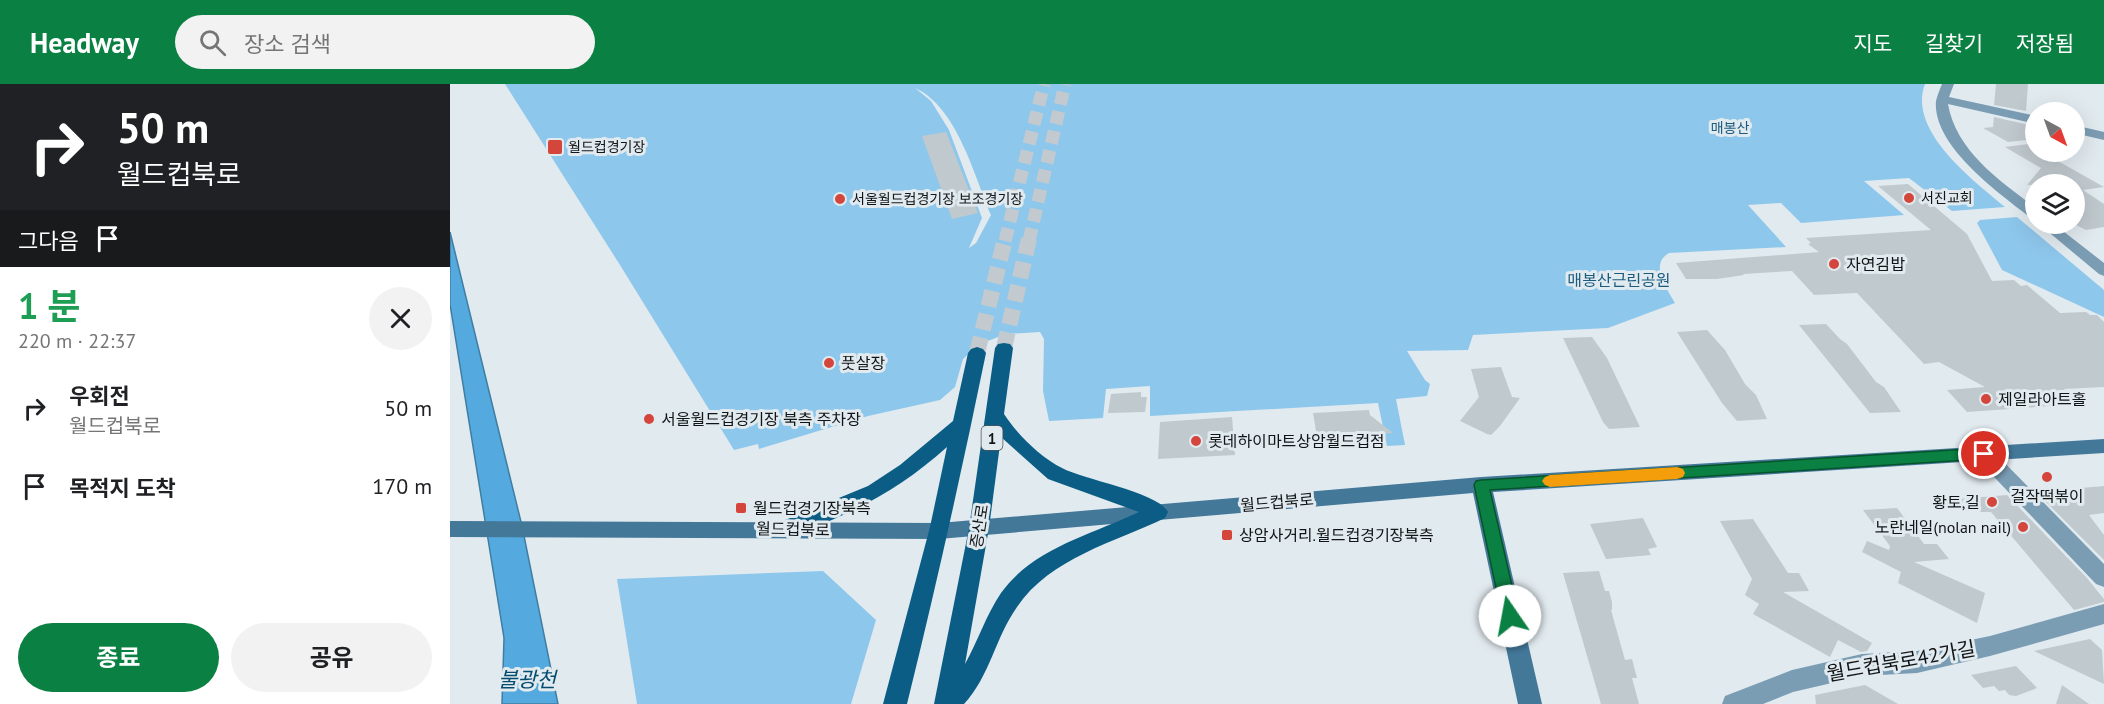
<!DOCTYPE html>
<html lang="ko">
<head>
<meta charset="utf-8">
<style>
	:root { --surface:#fff; --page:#f2f2f2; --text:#202124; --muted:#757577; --accent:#0b8043 }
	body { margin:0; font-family:"PT Sans","Noto Sans KR",sans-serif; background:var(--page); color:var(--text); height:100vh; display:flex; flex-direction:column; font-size:22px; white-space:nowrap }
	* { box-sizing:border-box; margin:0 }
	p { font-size:20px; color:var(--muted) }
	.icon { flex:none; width:33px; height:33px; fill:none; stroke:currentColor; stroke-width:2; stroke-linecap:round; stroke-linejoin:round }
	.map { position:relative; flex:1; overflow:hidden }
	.side { display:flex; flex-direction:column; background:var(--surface); width:450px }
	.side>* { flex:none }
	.guide { background:#202124; color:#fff; overflow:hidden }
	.needle { width:39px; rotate:139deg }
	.buttons { position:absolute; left:1575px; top:18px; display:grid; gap:12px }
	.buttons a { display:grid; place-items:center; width:60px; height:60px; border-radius:50%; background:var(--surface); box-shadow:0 6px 24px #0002; font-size:30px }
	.pin { position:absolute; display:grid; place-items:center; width:51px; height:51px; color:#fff; margin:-26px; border:3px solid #fff; border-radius:50%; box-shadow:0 2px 6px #0007 }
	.me { position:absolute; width:66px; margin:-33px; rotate:348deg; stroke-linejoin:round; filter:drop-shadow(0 0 4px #0008) }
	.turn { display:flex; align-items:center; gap:21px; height:126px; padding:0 18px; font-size:27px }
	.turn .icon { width:78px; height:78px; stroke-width:2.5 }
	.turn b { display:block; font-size:42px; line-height:51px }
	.then { display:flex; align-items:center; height:57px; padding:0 18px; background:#0003; gap:12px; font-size:22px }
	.round { display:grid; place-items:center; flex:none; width:63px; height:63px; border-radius:32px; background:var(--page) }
	.headline { display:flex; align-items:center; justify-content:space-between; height:102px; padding:0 18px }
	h1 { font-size:36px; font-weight:700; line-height:45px; color:#1e9e55 }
	.button { display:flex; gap:12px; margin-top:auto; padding:12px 18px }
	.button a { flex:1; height:69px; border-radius:36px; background:var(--accent); color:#fff; font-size:24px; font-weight:700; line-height:69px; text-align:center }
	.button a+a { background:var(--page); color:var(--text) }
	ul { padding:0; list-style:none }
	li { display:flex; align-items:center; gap:18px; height:78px; padding:0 18px }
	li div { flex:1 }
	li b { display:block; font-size:22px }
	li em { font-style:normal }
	header { display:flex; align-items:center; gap:36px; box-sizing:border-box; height:84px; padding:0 30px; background:var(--accent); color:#fff }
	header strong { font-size:28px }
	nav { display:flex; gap:33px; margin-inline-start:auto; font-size:21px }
	.search { width:420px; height:54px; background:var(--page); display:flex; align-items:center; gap:15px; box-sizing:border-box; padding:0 21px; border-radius:33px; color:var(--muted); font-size:22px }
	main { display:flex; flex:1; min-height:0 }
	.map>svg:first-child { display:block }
	.green { fill:#8ec7ec; fill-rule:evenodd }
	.water { fill:#54aade; stroke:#407da2; stroke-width:1.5 }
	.building { fill:#c0c9ce }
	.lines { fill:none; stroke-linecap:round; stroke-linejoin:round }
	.primary-tunnel-far1 { stroke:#c2cacf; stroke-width:13; stroke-dasharray:13 7; stroke-linecap:butt }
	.primary-tunnel { stroke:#c2cacf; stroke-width:16; stroke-dasharray:16 8; stroke-linecap:butt }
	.street { fill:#7b9db4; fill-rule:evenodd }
	.secondary { fill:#437899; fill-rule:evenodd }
	.primary { fill:#0b5d85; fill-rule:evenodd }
	.route { fill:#0b8043; stroke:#07532c; stroke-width:1.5 }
	.slow { fill:#f59e0b }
	.poi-dot { fill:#d4463c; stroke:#e1eaef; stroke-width:2 }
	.labels { text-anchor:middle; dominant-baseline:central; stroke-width:6; stroke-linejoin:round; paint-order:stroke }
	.far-park-label { font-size:14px; fill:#1b5b7f; stroke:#e1eaef }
	.far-poi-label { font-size:14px; fill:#121517; stroke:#e1eaef; text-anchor:start }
	.shield { fill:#e1eaef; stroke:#505558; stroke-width:1.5 }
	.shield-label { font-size:15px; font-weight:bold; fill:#121517 }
	.poi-label { font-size:16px; fill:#121517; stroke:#e1eaef; text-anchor:start }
	.park-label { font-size:16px; fill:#1b5b7f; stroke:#e1eaef }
	.street-label { font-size:16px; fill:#121517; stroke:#e1eaef }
	.near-street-label { font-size:20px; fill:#121517; stroke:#e1eaef }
	.near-water-label { font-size:21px; font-style:italic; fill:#054d70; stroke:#e1eaef }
</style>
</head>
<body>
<header>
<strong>Headway</strong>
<div class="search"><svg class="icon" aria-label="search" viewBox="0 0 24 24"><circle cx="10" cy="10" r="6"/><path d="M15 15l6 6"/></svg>장소 검색</div>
<nav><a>지도</a><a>길찾기</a><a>저장됨</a></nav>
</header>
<main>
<section class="side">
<div class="guide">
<div class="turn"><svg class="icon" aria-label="right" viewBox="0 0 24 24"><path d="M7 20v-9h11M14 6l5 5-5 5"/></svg><div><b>50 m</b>월드컵북로</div></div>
<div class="then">그다음<svg class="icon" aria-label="arrive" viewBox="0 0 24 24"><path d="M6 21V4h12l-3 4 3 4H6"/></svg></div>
</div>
<div class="headline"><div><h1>1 분</h1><p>220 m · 22:37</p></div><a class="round"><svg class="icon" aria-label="close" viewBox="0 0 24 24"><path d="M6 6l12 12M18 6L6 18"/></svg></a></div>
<ul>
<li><svg class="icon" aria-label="right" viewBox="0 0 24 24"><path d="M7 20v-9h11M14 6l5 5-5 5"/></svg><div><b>우회전</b><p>월드컵북로</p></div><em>50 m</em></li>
<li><svg class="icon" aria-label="arrive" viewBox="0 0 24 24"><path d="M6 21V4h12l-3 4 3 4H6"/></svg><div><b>목적지 도착</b></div><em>170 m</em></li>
</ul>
<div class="button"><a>종료</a><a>공유</a></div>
</section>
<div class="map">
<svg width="1654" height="620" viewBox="0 0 1654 620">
	<rect width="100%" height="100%" fill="#e1eaef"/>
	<g class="green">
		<path d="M 55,0 L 1475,0 C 1457,47 1524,97 1555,123 L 1502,127 L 1459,94 L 1414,97 L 1454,131 L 1351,139 L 1331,119 L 1298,121 L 1336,163 L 1219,169 C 1199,180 1217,205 1225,219 L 1158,244 L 1023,251 L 1018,266 L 957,267 L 975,296 L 980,300 L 977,312 L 946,315 L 955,361 L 937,362 L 928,319 L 700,332 L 700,302 L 656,305 L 653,334 L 599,337 L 593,307 L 594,255 L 590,248 L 556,250 L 530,260 L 513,275 L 505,303 L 490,316 L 418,332 L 309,365 L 308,360 L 284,366 L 170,181 ZM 465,4 C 507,23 524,91 541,131 L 526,159 L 519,164 L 532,134 L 499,46 L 481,17 Z"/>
		<path d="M 1567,133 L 1654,206 L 1654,233 L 1552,186 L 1527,139 L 1530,136 Z"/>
		<path d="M 373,487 L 426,536 L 401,620 L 187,620 L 167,495 Z"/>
	</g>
	<path class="water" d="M 0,148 L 72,442 L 108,620 L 52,620 L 54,554 L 0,220 Z"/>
	<g class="building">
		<path d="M 1546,0 L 1578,0 L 1576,27 L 1544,21 Z"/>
		<path d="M 1544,33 L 1579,41 L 1586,44 L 1586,55 L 1558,58 L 1533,44 L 1543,43 Z"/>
		<path d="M 496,48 L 528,129 L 502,135 L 472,52 Z"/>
		<path d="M 1579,60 L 1586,64 L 1586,68 L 1592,68 L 1654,103 L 1633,106 L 1654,120 L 1654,143 L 1636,146 L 1624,140 L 1624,100 L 1577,101 L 1591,84 L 1555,63 Z"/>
		<path d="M 1458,100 L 1517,150 L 1542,197 L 1564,196 L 1571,202 L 1577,201 L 1610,229 L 1636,228 L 1640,231 L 1647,231 L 1654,238 L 1654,303 L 1614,305 L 1629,320 L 1517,328 L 1497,306 L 1535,303 L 1489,278 L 1474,280 L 1407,209 L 1364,211 L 1342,187 L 1293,190 L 1294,191 L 1267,195 L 1236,195 L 1226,179 L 1369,168 L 1358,160 L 1361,159 L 1356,154 L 1481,146 L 1428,102 Z"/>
		<path d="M 1376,240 L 1390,255 L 1397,260 L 1426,298 L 1434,303 L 1451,328 L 1420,329 L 1349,241 Z"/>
		<path d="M 1257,246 L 1275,266 L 1295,300 L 1306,311 L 1317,335 L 1287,337 L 1272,319 L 1227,248 Z"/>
		<path d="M 1142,253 L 1157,274 L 1190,343 L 1159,345 L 1153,338 L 1113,254 Z"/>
		<path d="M 1051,283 L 1062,313 L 1070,314 L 1050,342 L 1041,351 L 1037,350 L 1010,337 L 1029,313 L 1021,285 Z"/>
		<path d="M 691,308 L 691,313 L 697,313 L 695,328 L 658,329 L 661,310 Z"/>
		<path d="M 919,326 L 920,331 L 943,349 L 867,353 L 863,329 Z"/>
		<path d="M 782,333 L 785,371 L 708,375 L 710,338 Z"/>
		<path d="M 1654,402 L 1654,429 L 1639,431 L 1654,451 L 1654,476 L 1593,415 L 1596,407 Z"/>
		<path d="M 1557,411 L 1636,493 L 1654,515 L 1654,518 L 1624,526 L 1541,428 L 1531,428 L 1508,415 Z"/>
		<path d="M 1447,424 L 1474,460 L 1487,460 L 1499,475 L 1464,478 L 1535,509 L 1527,539 L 1448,499 L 1451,488 L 1412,468 L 1417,457 L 1439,466 L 1440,462 L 1413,426 Z"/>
		<path d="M 1193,434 L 1207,463 L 1198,465 L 1201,471 L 1156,475 L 1140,440 Z"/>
		<path d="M 1303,435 L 1338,489 L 1349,489 L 1359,507 L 1333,508 L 1422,559 L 1417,567 L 1411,568 L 1388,556 L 1380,573 L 1303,530 L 1309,520 L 1295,511 L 1302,495 L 1270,437 Z"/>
		<path d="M 1149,487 L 1155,507 L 1159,507 L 1162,518 L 1162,526 L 1161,526 L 1175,576 L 1182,575 L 1187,594 L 1182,594 L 1189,620 L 1151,620 L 1113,489 Z"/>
		<path d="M 1640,555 L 1652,566 L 1654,600 L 1584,567 Z"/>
		<path d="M 1566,582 L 1587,604 L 1566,612 L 1559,611 L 1555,606 L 1549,607 L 1544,602 L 1533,604 L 1521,591 Z"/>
		<path d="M 1415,601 L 1448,620 L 1366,620 L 1365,611 Z"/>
		<path d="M 1612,601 L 1639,620 L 1606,620 Z"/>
	</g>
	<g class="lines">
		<g class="primary-tunnel-far1">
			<path d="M 555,157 L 594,0"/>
			<path d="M 579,157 L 615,0"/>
		</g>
		<g class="primary-tunnel">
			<path d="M 554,264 L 579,155"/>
			<path d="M 527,269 L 555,155"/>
		</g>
		<g class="street">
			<path d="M 1492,0 L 1504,0 L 1499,13 L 1586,32 L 1586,40 L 1498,20 C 1506,67 1550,97 1586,124 L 1586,135 L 1581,134 C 1550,110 1482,62 1486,17 C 1487,12 1490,5 1492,0 Z"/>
			<path d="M 1624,41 L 1654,48 L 1654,56 L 1624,49 Z"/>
			<path d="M 1589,140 L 1604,140 L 1654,179 L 1654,192 L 1649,190 Z"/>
			<path d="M 1534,363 L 1541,365 L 1654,480 L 1654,503 L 1646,500 L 1527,375 L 1524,370 L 1527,365 Z"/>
			<path d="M 1654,520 L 1654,540 L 1540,572 L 1467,589 L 1412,592 L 1343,608 L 1313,620 L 1272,620 L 1275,612 L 1342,586 L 1412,570 L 1467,567 L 1540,552 Z"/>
		</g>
		<path class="secondary" d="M 1654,355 L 1654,369 L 1043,408 L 1092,620 L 1068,620 L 1023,409 L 489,455 L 0,453 L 0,437 L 489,439 L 1031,393 Z"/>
		<g class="primary">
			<path d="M 554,259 L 560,260 L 563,264 L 554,330 C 567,350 590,373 612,384 C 634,396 708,408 718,428 L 715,434 C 665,458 600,474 567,523 C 545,554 540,592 514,620 L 484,620 L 519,444 L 545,264 L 548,260 ZM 551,353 L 598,395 L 689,428 C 641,451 583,464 551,509 C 536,531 528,557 515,580 L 539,444 Z"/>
			<path d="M 527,263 L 533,265 L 536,269 C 512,386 486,503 457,620 L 433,620 L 480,443 L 497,363 C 448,407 398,433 335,453 L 328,451 L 325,445 L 328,439 L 418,402 L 450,381 L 503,337 L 518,269 L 521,265 Z"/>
		</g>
	</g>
	<path class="route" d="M 1534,364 L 1541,370 L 1534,375 L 1040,406 L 1069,532 L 1066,538 L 1060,540 L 1054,538 L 1052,532 L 1024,401 L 1026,397 L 1031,396 Z"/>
	<path class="slow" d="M 1227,383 L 1233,385 L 1235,389 L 1233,393 L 1227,395 L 1100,403 L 1095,401 L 1092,397 L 1095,393 L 1100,391 Z"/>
	<g class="poi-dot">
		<rect x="97" y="55" width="16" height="16" rx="3"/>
		<circle cx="1459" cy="114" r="6"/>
		<circle cx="390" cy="115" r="6"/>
		<circle cx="1384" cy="180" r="6"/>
		<circle cx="379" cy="279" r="6"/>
		<circle cx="1536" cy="315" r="6"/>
		<circle cx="199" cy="335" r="6"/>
		<circle cx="746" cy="357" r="6"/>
		<circle cx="1597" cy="393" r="6"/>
		<circle cx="1542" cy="418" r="6"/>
		<rect x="285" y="418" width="12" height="12" rx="3"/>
		<circle cx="1573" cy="443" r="6"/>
		<rect x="771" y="445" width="12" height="12" rx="3"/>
	</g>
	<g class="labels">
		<g class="far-park-label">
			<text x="1280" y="44">매봉산</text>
		</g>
		<g class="far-poi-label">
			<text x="118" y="63">월드컵경기장</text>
			<text x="1471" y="114">서진교회</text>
			<text x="402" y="115">서울월드컵경기장 보조경기장</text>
		</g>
		<rect class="shield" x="531.5" y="342" width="21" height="24" rx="4.5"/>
		<g class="shield-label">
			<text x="542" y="354">1</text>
		</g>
		<g class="poi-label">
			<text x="1396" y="180">자연김밥</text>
			<text x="391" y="279">풋살장</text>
			<text x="1548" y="315">제일라아트홀</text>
			<text x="211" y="335">서울월드컵경기장 북측 주차장</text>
			<text x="758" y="357">롯데하이마트상암월드컵점</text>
			<text x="1597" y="412" text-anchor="middle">걸작떡볶이</text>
			<text x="1530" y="418" text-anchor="end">황토,길</text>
			<text x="303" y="424">월드컵경기장북측</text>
			<text x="1561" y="443" text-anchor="end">노란네일(nolan nail)</text>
			<text x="789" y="451">상암사거리.월드컵경기장북측</text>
		</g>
		<g class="park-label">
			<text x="1169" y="196">매봉산근린공원</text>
		</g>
		<g class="street-label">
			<text transform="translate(827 418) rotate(-5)">월드컵북로</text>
			<text transform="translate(529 442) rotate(-81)">증산로</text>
			<text transform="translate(343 445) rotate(1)">월드컵북로</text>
		</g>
		<g class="near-street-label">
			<text transform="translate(1451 577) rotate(-10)">월드컵북로42가길</text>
		</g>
		<g class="near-water-label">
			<text x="77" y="595">불광천</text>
		</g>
	</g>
</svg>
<div class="buttons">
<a><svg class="needle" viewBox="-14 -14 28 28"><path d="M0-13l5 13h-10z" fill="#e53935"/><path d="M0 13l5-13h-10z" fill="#757577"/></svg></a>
<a><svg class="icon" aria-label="layers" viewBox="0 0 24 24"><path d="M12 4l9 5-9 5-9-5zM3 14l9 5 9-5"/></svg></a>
</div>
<div class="pin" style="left:1534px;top:370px;background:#d93025"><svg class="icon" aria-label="arrive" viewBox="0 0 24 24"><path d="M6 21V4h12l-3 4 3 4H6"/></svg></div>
<svg class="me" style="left:1060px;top:532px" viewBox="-20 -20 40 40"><circle r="19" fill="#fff"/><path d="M0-13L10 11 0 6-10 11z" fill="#0b8043"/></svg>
</div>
</main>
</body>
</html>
